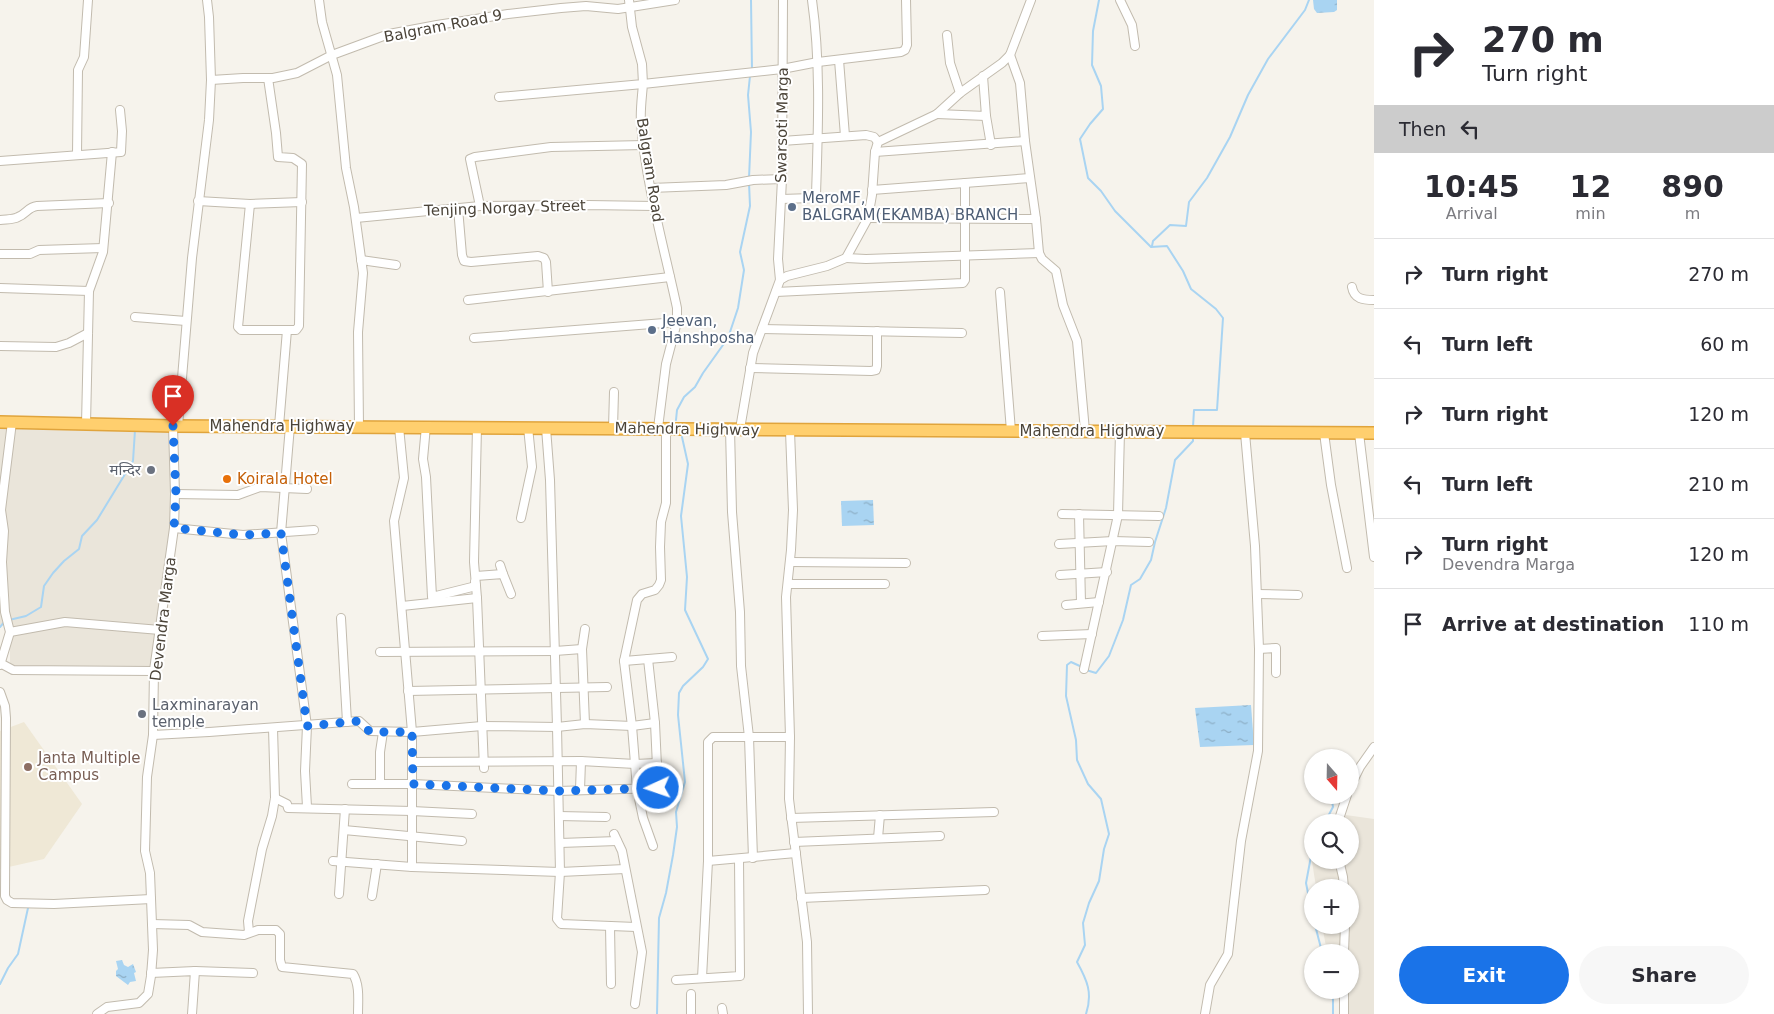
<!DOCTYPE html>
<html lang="en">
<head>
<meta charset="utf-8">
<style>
	:root { --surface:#fff; --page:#f7f7f7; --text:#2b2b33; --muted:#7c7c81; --line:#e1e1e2; --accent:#1a73e8 }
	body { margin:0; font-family:"DejaVu Sans","Noto Sans Devanagari",sans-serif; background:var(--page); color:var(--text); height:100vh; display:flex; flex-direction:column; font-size:19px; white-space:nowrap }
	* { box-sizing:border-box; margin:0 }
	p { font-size:16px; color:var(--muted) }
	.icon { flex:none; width:28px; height:28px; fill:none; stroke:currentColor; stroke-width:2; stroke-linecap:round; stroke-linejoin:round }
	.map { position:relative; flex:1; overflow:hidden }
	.sheet { display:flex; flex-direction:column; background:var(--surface); width:400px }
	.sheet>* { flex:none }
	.guide { background:#fff; color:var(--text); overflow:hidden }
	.needle { width:32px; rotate:160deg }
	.controls { position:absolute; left:1304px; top:749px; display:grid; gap:10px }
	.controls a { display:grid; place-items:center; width:55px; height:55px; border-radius:50%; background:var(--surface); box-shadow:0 1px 4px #0004; font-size:25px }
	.pin { position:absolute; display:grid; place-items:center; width:42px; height:42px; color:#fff; margin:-51px -21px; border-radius:50% 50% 50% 0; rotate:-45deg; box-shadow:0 0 5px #0007 }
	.pin .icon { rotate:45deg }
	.me { position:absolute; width:55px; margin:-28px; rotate:267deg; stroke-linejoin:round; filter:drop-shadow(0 0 4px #0008) }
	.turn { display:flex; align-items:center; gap:18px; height:105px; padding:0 25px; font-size:22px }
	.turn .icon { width:65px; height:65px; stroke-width:2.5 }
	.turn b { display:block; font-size:35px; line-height:42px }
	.then { display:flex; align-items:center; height:48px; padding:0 25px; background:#0003; gap:10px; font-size:19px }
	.eta { display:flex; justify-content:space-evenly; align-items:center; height:85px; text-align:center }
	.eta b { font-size:30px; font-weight:600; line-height:35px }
	.cta { display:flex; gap:10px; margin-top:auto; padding:10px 25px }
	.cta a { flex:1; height:58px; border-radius:30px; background:var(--accent); color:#fff; font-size:20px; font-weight:600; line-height:58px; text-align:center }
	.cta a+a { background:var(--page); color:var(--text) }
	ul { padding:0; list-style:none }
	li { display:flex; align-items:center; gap:15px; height:70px; padding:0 25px; border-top:1px solid var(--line) }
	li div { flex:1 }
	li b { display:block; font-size:19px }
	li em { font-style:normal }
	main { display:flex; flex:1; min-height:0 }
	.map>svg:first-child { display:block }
	.residential { fill:#eae5da }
	.education { fill:#efe8d6 }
	.water { fill:url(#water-ripples) }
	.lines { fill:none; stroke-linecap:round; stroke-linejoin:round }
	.stream { stroke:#a9d4f2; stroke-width:2 }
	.minor-casing { stroke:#c2bbae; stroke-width:10 }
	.highway-casing { stroke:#e0a43c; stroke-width:14 }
	.minor { stroke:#fff; stroke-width:8 }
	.highway { stroke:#ffcf6e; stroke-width:11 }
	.route { stroke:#1a73e8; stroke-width:9; stroke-dasharray:0 16.2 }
	.service-dot { fill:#5c6f8a; stroke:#fff; stroke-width:2 }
	.worship-dot { fill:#6b7280; stroke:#fff; stroke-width:2 }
	.food-dot { fill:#e8710a; stroke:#fff; stroke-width:2 }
	.education-dot { fill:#8d6e63; stroke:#fff; stroke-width:2 }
	.labels { text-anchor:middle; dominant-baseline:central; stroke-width:4; stroke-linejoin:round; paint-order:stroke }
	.street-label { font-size:15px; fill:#4b4439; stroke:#fff }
	.service-label { font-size:15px; fill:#4e5e75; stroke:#fff; text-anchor:start }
	.worship-label { font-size:15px; fill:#5b616d; stroke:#fff; text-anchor:end }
	.food-label { font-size:15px; fill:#c56008; stroke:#fff; text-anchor:start }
	.education-label { font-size:15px; fill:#785e54; stroke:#fff; text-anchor:start }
</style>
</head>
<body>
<main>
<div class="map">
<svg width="1374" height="1014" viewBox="0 0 1374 1014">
	<defs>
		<pattern id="water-ripples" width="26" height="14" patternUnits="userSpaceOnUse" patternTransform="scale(1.25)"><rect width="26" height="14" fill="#a9d4f2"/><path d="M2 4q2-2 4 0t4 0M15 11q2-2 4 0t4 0" fill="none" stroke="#8caec5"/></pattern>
	</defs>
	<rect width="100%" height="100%" fill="#f6f3ec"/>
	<g class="residential">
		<path d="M 0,429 L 172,430 L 170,568 L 154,670 L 10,668 L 10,632 L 9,624 L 0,626 Z"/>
		<path d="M 1346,815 L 1374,819 L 1374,1014 L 1346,1014 L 1346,990 L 1350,990 L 1350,952 L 1327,952 L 1322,925 L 1350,925 L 1350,888 L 1316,887 L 1311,855 L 1312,855 L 1312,860 L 1350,860 L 1350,822 L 1342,822 Z"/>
	</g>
	<path class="education" d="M 24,722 L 82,804 L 44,859 L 0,869 L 0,731 Z"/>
	<g class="water">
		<path d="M 1313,0 L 1337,0 L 1337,10 L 1334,12 L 1317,13 L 1314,9 Z"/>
		<path d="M 873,500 L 874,525 L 842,526 L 841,501 Z"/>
		<path d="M 1251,705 L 1254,745 L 1200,747 L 1195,708 Z"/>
		<path d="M 122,960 L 124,965 L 128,967 L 133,964 L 136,972 L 134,973 L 136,981 L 130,982 L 128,985 L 116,976 L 116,971 L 118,969 L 116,961 Z"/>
	</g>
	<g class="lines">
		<g class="stream">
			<path d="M 751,0 L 752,70"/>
			<path d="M 1099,0 L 1093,31 L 1092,65 L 1101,86 L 1103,109 L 1090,124 L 1080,139 L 1088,178 L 1101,191 L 1115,211 L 1151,247 L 1167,246 L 1183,271 L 1191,289 L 1216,309 L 1223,318 L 1217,410 L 1194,410 L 1193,427"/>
			<path d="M 749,178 L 751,132 L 748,95 L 750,76"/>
			<path d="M 1152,246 L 1153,241 L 1170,225 L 1186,226 L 1189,202 L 1207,178 L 1230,137 L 1248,95 L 1268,59 L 1305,10 L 1309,0"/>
			<path d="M 676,420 L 677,410 L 684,397 L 695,387 L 703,373 L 728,338 L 738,308 L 744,270 L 740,252 L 750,206 L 749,183"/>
			<path d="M 9,620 L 26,616 L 41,607 L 44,586 L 53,573 L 64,561 L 79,549 L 82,536 L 97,520 L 133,461 L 135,430"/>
			<path d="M 0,627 L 5,621"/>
			<path d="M 1082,667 L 1071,662 L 1067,665 L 1066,696 L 1076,740 L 1077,760 L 1088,784 L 1101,799 L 1109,834 L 1104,849 L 1099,881 L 1089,903 L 1083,923 L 1085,945 L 1077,962 C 1087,980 1093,993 1086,1014"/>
			<path d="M 1086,670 L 1096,673 L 1109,656 L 1123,620 L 1131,585 L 1140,579 L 1151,560 L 1155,542 L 1166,508 L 1175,460 L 1193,441 L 1193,437"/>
			<path d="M 1325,822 L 1333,807 L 1331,795"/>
			<path d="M 1312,851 L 1306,883 L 1312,913"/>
			<path d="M 1315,925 L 1322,952"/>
			<path d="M 0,984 L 8,968 L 18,954 L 28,908"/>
			<path d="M 1331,990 L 1333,1000 L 1333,1014"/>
			<path d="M 657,1014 L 659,918 L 666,893 L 673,855 L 677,827 L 676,812 L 685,782 L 678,715 L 679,693 L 683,686 L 703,667 L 708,659 L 685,610 L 687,577 L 681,516 L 688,464 L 682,437"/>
		</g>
		<defs>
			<g id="minor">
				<path d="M 319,0 L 322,22 L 337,75 L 346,168 L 354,207 L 363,273 L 358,332 L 359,427"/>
				<path d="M 1120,0 L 1132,25 L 1135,46"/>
				<path d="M 947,35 L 950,63 L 960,93"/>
				<path d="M 1010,55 L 1020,83 L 1025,141 L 1036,219 L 1039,253 L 1042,259 L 1056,271 L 1063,305 L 1077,341 L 1085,431"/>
				<path d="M 839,60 L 845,136"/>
				<path d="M 211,80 L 243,78 L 273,78 L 297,73 L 332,55 L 389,34 L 437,25 L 508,14 L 561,8 L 586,6 L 618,9 L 675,0"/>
				<path d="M 499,97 L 643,84 L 642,64 L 632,27 L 629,0"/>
				<path d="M 937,114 L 986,116 L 983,76"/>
				<path d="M 986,116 L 991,145"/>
				<path d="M 782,141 L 866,135 L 874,137 L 878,142"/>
				<path d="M 875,152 L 1025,141"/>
				<path d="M 77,154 L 78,70 L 84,57 L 88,0"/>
				<path d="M 0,161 L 121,152 L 122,131 L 120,110"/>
				<path d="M 651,188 L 726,185 L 753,180 L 782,179"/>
				<path d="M 872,190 L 1030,178"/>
				<path d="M 781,199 L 812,198 L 816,195 C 818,130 821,64 812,0"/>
				<path d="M 198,201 L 250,204 L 302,202"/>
				<path d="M 250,204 L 238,327 L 241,330 L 296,330 L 299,326 L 302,164 L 293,158 L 278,157 L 276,133 L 268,78"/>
				<path d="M 480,206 L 470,159 L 475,157 L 551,147 L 644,145"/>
				<path d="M 458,208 L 462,255 L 464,261 L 471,262 L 538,256 L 544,258 L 546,262 L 548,292"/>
				<path d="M 356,218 L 480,206 L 588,205 L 654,206"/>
				<path d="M 868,218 L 1036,219"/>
				<path d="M 0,220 C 6,219 13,220 18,217 C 26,214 28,207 37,206 L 109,203"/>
				<path d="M 0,254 L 30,254 L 39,250 L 103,248"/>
				<path d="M 846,258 L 866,259 L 1039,253"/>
				<path d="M 361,260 L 396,265"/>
				<path d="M 780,280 L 778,259 L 782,179 L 783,0"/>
				<path d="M 1352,287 C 1354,299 1363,300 1374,300"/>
				<path d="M 0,288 L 89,291"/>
				<path d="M 776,292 L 963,283 L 965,280 L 965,183"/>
				<path d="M 1000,292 L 1011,431"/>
				<path d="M 468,300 L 670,277"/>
				<path d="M 135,317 L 186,321"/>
				<path d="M 762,329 L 962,333"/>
				<path d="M 474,338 L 677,322"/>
				<path d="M 0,346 L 56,347 L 69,343 L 88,333"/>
				<path d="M 750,368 L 871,371 L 876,370 L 877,366 L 877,331"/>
				<path d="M 86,424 L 89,291 L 103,252 L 112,152"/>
				<path d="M 178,426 L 192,258 L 209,120 L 211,80 L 209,17 L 207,0"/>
				<path d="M 279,426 L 287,330"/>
				<path d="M 290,426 L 281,533 L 307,726 L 305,771 L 307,807"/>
				<path d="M 426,426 L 423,459 L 426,477 L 432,597 L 476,586 L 475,582"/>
				<path d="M 399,427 L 404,478 L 394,521 L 412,732 L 412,867"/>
				<path d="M 477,427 L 474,562 L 477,598 L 484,768"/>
				<path d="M 546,428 L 550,480 L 557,727 L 560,872 L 557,919 L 561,924 L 636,927"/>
				<path d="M 613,428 L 614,392"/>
				<path d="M 658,428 L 666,364 L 677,322 L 677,308 C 664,247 646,185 641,123 C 640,110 642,97 643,84 L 782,69 L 818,62 L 901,52 L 905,50 L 907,45 L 906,0"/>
				<path d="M 730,429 L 732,512 L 740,612 L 741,666 L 749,737 L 753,858"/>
				<path d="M 740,429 L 753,353 L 780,280 L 787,276 L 827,266 L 846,258 L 868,218 L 872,195 L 875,152 L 878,142 L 937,114 L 960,93 L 1002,63 L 1010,55 L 1031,0"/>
				<path d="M 790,431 L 793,510 L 791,550 L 786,597 L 790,737 L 789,799 L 807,942 L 808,1014"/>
				<path d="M 1324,433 L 1331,485 L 1347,568"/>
				<path d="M 1359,433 L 1374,557"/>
				<path d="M 175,494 L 238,495 L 260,487 L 307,489"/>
				<path d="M 1062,514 L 1159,516"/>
				<path d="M 1079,514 L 1081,603"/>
				<path d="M 521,518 L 532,467 L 528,427"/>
				<path d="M 174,528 L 243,535 L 314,530"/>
				<path d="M 1059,544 L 1113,541 L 1149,542"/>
				<path d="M 790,562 L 906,563"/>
				<path d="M 500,565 L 503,574"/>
				<path d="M 1060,575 L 1107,572"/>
				<path d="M 476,576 L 503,574 L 511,594"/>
				<path d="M 788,584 L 885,584"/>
				<path d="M 1257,594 L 1298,595"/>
				<path d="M 1066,605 L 1099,602"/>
				<path d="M 402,606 L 477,598"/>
				<path d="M 341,618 L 347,722"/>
				<path d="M 10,632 L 65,622 L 160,630"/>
				<path d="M 1042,636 L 1092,634"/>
				<path d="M 1259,649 L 1276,648 L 1276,673"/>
				<path d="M 380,652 L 555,651 L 582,649"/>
				<path d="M 648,659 L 655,723 L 658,788"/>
				<path d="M 624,661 L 672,657"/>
				<path d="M 0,663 L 13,670 L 153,671 L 154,670"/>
				<path d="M 0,665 L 10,632 L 5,612 L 2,562 L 4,531 L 1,510 L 12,422"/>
				<path d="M 1084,669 L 1118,515 L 1120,431"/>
				<path d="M 408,691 L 607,687"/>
				<path d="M 0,692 L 5,706 L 6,718 L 5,896 L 7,900 L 12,903 L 54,904 L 151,899"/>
				<path d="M 585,724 L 582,649 L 585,629"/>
				<path d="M 153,735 L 209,732 L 359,721 L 370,731 L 412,732 L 482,726 L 557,727 L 585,724 L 632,726 L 655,723"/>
				<path d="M 412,762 L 581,761 L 635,764 L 657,763"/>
				<path d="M 352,784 L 413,784 L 558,791 L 658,788 L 665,789"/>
				<path d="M 380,784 L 380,752 L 383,732"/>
				<path d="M 1350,787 L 1360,767 L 1374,747"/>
				<path d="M 580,790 L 581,761"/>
				<path d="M 275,798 L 287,804 L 288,808 L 412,811 L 472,814"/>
				<path d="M 559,816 L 606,817"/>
				<path d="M 791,818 L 994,812"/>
				<path d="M 1338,822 L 1347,795"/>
				<path d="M 344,830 L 462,841"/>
				<path d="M 614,834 L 622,851 L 642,952 L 635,1004"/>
				<path d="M 878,838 L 880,815"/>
				<path d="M 794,842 L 940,836"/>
				<path d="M 560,843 L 617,841"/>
				<path d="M 653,846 L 643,818 L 637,789 L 632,726 L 624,661 L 637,600 L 642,594 L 655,590 L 659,585 L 661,580 L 660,547 L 661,522 L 666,503 L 666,428"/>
				<path d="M 1339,860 L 1343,877 L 1344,888"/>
				<path d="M 333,861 L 412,867 L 560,872 L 625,869"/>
				<path d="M 708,861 L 796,853"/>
				<path d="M 339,894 L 345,809"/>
				<path d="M 372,896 L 377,864"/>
				<path d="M 801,898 L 985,890"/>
				<path d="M 152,924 L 189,925 L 202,932 L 244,935 L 258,930 L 276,930 L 280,934 L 280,960 L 282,967 L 353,974 C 360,985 358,1001 358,1014"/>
				<path d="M 610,926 L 611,984"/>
				<path d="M 249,932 L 248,921 L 262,849 L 272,816 L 275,798 L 273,728"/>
				<path d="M 1344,952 L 1345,925"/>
				<path d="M 195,971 L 253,973"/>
				<path d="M 151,973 L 195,971 L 192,1014"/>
				<path d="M 702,978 L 708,861 L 708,742 L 713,737 L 790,737"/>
				<path d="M 676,980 L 740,976 L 739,859"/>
				<path d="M 1344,990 L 1344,1014"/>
				<path d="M 722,1008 L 723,1014"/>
				<path d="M 97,1014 L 107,1007 L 139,1003 L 148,994 L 151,976 L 153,950 L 150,873 L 145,851 L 147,777 L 153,735 L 154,670 L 174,528 L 175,494 L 173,426"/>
				<path d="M 691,1014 L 691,994"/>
				<path d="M 1205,1014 L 1210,985 L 1228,954 L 1241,841 L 1258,751 L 1259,649 L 1255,546 L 1245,433"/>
			</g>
			<path id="highway" d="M 0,422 L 173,426 L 1374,433"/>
		</defs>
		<use href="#minor" class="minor-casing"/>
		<use href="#highway" class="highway-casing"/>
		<use href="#minor" class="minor"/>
		<use href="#highway" class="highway"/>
	</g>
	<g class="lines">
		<path class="route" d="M 173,426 L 176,494 L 174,528 L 243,535 L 281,533 L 307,726 L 359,721 L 370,732 L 412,732 L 413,784 L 558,791 L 658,788"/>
	</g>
	<g class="service-dot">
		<circle cx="792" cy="207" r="5"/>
		<circle cx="652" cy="330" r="5"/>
	</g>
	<g class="worship-dot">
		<circle cx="151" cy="470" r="5"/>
		<circle cx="142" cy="714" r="5"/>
	</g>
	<circle class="food-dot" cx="227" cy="479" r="5"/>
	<circle class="education-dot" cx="28" cy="767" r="5"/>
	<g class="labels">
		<g class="street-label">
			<text transform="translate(443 26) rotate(-11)">Balgram Road 9</text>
			<text transform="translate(782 125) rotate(-89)">Swarsoti Marga</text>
			<text transform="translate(650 170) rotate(81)">Balgram Road</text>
			<text transform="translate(505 208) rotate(-2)">Tenjing Norgay Street</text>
			<text x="282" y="426">Mahendra Highway</text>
			<text transform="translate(687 429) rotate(1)">Mahendra Highway</text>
			<text x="1092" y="431">Mahendra Highway</text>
			<text transform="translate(163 619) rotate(-83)">Devendra Marga</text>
		</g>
		<g class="service-label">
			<text x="802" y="198">MeroMF,<tspan x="802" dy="17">BALGRAM(EKAMBA) BRANCH</tspan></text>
			<text x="662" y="321">Jeevan,<tspan x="662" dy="17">Hanshposha</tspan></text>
		</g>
		<g class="worship-label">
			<text x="141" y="470">मन्दिर</text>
			<text x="152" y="705" text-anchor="start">Laxminarayan<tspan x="152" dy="17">temple</tspan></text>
		</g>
		<g class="food-label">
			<text x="237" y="479">Koirala Hotel</text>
		</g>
		<g class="education-label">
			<text x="38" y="758">Janta Multiple<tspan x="38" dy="17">Campus</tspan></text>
		</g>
	</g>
</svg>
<div class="controls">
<a><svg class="needle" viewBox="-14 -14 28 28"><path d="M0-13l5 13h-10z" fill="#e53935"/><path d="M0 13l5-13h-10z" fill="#7c7c81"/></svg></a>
<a><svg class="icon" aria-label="search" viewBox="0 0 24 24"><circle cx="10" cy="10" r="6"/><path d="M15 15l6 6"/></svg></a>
<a>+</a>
<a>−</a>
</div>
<div class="pin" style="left:173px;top:426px;background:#d93025"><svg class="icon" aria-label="arrive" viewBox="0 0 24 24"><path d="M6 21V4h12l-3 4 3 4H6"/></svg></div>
<svg class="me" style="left:658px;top:788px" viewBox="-20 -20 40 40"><circle r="17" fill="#1a73e8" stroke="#fff" stroke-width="3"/><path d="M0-11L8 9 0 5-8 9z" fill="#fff"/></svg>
</div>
<section class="sheet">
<div class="guide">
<div class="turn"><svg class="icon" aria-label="right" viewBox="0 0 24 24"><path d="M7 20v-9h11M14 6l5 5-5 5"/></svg><div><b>270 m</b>Turn right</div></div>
<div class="then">Then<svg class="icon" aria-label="left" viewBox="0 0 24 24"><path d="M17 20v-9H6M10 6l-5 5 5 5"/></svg></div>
</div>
<div class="eta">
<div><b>10:45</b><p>Arrival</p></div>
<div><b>12</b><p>min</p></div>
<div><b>890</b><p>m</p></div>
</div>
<ul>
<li><svg class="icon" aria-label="right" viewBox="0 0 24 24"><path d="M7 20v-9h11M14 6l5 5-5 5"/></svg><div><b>Turn right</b></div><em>270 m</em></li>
<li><svg class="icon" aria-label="left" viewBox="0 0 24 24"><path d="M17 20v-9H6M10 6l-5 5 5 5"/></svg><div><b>Turn left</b></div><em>60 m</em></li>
<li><svg class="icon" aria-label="right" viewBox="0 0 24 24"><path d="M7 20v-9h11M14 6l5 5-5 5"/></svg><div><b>Turn right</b></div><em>120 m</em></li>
<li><svg class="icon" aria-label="left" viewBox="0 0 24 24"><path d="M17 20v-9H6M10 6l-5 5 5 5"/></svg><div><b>Turn left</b></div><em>210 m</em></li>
<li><svg class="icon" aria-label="right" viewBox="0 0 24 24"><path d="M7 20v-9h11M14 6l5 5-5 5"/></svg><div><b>Turn right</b><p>Devendra Marga</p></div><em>120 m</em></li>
<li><svg class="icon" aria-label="arrive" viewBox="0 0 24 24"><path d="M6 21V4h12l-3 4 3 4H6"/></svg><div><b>Arrive at destination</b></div><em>110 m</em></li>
</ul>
<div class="cta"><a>Exit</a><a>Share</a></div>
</section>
</main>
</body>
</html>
